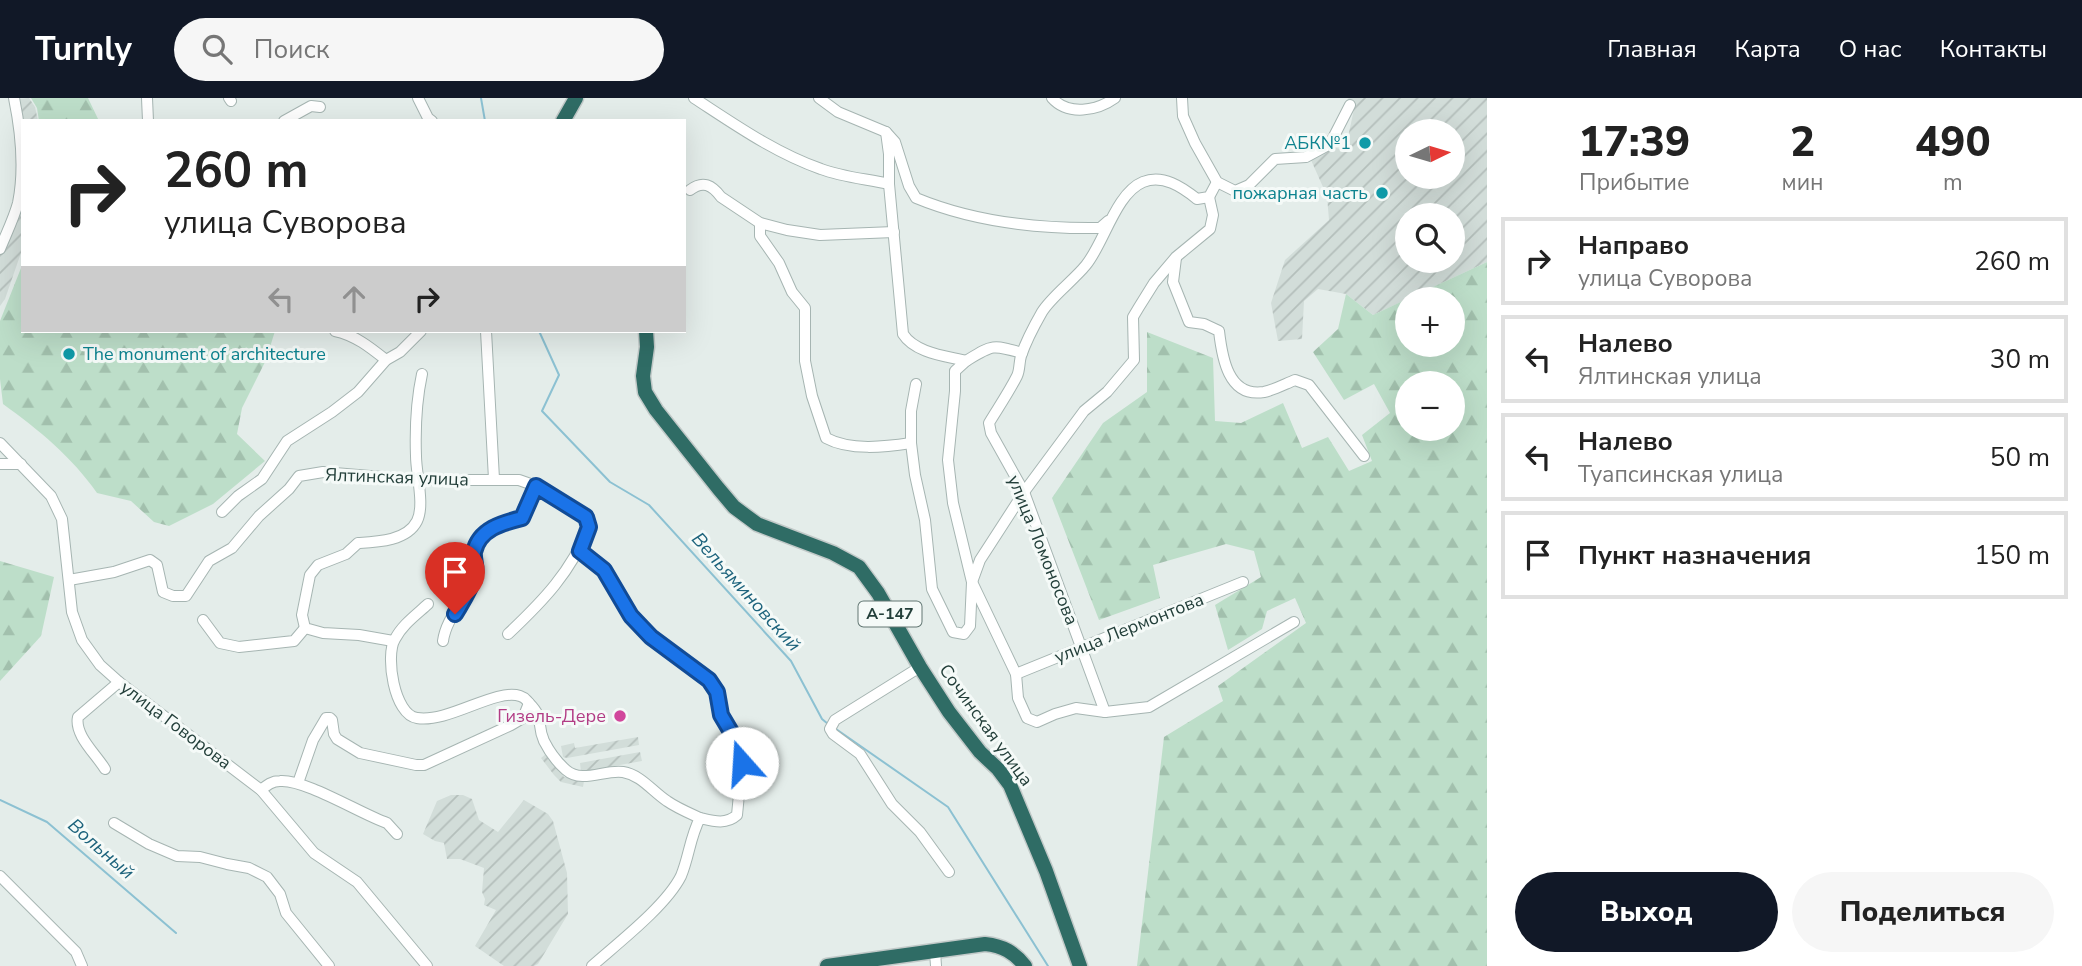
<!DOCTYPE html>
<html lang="ru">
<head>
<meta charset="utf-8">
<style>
	:root { --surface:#fff; --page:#f6f6f6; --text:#222; --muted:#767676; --line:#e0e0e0; --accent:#111827 }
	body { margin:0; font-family:"Nunito Sans",sans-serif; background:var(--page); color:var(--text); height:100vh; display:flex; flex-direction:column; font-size:26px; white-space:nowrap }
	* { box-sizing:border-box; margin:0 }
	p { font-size:23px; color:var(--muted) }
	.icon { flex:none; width:38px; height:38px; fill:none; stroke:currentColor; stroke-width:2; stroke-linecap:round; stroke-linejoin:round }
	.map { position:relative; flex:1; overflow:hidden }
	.side { display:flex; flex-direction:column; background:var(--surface); width:595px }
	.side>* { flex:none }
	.guide { position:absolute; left:21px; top:21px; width:665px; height:214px; border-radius:0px; box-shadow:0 7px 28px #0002; background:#fff; color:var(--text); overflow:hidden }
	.needle { width:46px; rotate:85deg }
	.fabs { position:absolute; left:1395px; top:21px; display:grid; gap:14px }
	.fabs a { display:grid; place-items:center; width:70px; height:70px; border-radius:50%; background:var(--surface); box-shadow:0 7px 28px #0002; font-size:35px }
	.pin { position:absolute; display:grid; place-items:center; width:60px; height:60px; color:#fff; margin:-72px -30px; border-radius:50% 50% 50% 0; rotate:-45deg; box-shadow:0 0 7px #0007 }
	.pin .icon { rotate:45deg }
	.me { position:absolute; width:77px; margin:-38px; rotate:341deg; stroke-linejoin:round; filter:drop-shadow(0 0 5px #0008) }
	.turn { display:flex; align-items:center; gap:24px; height:147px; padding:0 28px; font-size:32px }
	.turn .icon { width:91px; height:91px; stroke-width:2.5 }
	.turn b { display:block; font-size:49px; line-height:60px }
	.lanes { display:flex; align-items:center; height:66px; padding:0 28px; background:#0003; justify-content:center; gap:35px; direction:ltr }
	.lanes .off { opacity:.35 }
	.eta { display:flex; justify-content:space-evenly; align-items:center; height:119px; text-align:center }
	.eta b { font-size:42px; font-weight:800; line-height:49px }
	.primary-button { display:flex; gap:14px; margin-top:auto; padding:14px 28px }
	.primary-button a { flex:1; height:80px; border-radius:42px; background:var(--accent); color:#fff; font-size:28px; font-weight:800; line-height:80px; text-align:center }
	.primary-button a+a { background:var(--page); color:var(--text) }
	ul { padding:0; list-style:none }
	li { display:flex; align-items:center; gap:21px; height:88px; margin:0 14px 10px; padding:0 14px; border:4px solid var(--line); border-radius:0px }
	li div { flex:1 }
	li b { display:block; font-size:26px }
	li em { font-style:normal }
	header { display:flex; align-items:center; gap:42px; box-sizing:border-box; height:98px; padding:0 35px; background:var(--accent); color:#fff }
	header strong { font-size:33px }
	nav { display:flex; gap:38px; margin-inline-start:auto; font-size:24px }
	.search { width:490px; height:63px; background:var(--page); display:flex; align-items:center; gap:18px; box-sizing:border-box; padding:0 24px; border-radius:38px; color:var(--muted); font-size:26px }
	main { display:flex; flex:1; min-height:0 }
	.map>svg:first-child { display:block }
	.industrial { fill:url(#industrial-furrows); fill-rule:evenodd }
	.forest { fill:url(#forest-firs); fill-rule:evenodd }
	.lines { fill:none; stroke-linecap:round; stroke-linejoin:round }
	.stream { stroke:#8cc1d2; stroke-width:2 }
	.minor-casing { stroke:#a6b5b2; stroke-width:12 }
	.highway-casing { stroke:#c1c9c8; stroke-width:17 }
	.minor { stroke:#fff; stroke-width:10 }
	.highway { stroke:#2f6c65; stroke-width:14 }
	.route-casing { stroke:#114b97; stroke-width:18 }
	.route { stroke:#1a73e8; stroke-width:12 }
	.culture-dot { fill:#0f9aa8; stroke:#f5faf8; stroke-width:2.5 }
	.hotel-dot { fill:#d1479c; stroke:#f5faf8; stroke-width:2.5 }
	.labels { text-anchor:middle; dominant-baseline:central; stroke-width:6; stroke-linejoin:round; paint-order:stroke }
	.shield { fill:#f5faf8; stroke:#627773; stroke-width:2 }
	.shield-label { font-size:16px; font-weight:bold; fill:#233f3a }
	.culture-label { font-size:18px; fill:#0d838f; stroke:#f5faf8; text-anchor:end }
	.street-label { font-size:18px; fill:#233f3a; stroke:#f5faf8 }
	.hotel-label { font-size:18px; fill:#b23c85; stroke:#f5faf8; text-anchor:end }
	.water-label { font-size:19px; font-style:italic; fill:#1d637c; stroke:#f5faf8 }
</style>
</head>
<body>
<header>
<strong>Turnly</strong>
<div class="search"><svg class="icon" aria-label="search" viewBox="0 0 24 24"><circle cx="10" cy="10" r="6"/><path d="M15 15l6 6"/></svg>Поиск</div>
<nav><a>Главная</a><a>Карта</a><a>О нас</a><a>Контакты</a></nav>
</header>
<main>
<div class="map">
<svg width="1487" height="868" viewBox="0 0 1487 868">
	<defs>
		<pattern id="industrial-furrows" width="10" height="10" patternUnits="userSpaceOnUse" patternTransform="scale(1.75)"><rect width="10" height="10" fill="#d2ddd9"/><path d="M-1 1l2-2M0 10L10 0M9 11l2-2" fill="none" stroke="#b4bfbb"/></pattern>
		<pattern id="forest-firs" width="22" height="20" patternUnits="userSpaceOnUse" patternTransform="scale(1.75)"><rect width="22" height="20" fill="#bddec9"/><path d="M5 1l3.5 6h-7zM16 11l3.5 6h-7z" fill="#a2c0ad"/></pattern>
	</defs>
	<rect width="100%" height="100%" fill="#e4edea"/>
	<g class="industrial">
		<path d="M 29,0 L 35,9 L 38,23 L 23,23 L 16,1 Z"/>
		<path d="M 1349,0 L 1487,0 L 1487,164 L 1373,217 L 1346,196 L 1318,191 L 1304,203 L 1302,241 L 1278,243 L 1271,205 L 1285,162 L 1329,122 L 1327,98 L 1311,62 L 1334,49 L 1345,53 L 1354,11 L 1346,4 ZM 1407,33 L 1452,33 L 1452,79 L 1407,79 ZM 1407,117 L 1452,117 L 1452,163 L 1407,163 Z"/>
		<path d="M 23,77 L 23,149 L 5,201 L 0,208 L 0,155 Z"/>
		<path d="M 638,639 L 639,647 L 567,660 L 563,659 L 561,648 L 574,645 L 575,650 Z"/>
		<path d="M 640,654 L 642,663 L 581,674 L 580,665 Z"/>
		<path d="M 546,656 L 564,679 L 584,683 L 583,689 L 561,684 L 554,677 L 541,660 Z"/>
		<path d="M 451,697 L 463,697 L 472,701 L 479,722 L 498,734 L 524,702 L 548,716 L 553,723 L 567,775 L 568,816 L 538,866 L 534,868 L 504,868 L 475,848 L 496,812 L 484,807 L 485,801 L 482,794 L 484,770 L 460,761 L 447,761 L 444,745 L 435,743 L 423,736 L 437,703 Z"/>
	</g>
	<g class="forest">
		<path d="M 31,0 L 88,0 L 99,23 L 39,23 L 37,10 Z"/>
		<path d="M 1487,164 L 1487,868 L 1137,868 L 1164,639 L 1223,603 L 1218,588 L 1306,525 L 1295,500 L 1267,513 L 1262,531 L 1228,552 L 1215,507 L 1261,479 L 1254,453 L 1226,446 L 1153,467 L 1160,500 L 1099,522 L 1052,400 L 1103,325 L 1147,294 L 1147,234 L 1213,260 L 1215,323 L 1241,325 L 1283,305 L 1302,350 L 1328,339 L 1349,373 L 1372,363 L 1362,337 L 1390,315 L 1374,286 L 1344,302 L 1313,254 L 1338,231 L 1346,196 L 1373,217 L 1407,201 L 1407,247 L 1452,247 L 1452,201 L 1407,201 ZM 1407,285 L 1452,285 L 1452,331 L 1407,331 Z"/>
		<path d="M 23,165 L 23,233 L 141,233 L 145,235 L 161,233 L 275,233 L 266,262 L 242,310 L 237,336 L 265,363 L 213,406 L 169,428 L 154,424 L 131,403 L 97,395 C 72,359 39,332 3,306 L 0,281 L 0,223 Z"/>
		<path d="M 0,463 L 54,479 L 41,538 L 0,583 Z"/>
	</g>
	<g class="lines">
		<g class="stream">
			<path d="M 481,0 L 485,23"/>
			<path d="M 539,233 L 559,277 L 542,313 L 610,384 L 649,407 L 791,563 L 822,621 L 828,626"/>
			<path d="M 836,631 L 948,709 L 1048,868"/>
			<path d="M 0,702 L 47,724 L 176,835"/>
		</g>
		<defs>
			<g id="minor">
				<path d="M 147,0 L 148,23"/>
				<path d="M 229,0 L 231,3"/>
				<path d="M 418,0 L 428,20 L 432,23"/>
				<path d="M 694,0 C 734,26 775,55 821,71 C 842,79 867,81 889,86"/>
				<path d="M 819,0 L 838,14 L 886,34 L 895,44 L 909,88 L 916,100 C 974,124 1037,131 1100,130 L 1108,123"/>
				<path d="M 1052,0 C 1068,18 1097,13 1115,0"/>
				<path d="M 1182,0 L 1183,18 L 1195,45 L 1217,84 L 1235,93 L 1249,87 L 1275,61 L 1306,59 L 1330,46 L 1350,7"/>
				<path d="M 284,23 L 311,8 L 320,9"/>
				<path d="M 886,34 L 889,56 L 889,86 L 903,236 C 915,255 946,258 966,263 L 955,273 L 955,293 L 948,362 L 953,405 L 972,484 L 1016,576 L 1018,600 L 1027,620 L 1037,624 L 1055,616 L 1076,610 L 1105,614 L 1149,609 L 1294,524"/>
				<path d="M 690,92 C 703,82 712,87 721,99 L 760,125 L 787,132 L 820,137 L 894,134"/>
				<path d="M 760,125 L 760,138 L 779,165 L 792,194 L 805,210 L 805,263 L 812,298 L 826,340 C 850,353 885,349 911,345"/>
				<path d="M 0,151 C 6,136 14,120 18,105 C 25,70 21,34 14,0"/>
				<path d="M 1176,160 L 1173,184 L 1189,224 L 1204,226 L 1219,233 C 1222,259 1228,300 1264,294 C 1274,292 1285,286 1295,282 L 1309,287 L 1364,358"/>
				<path d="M 335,233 C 355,237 371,250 386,262"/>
				<path d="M 486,233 L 494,381"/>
				<path d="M 966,263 C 992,247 992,246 1022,255"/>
				<path d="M 916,286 L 911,313 L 911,345 L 915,377 L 925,422 L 932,491 L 953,534 L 964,536 L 970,528 L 972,484 L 980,462 L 1024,394 L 1084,313 L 1107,294 L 1134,262 L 1133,219 L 1139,209 L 1154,185 L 1176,159 L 1210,131 L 1213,117 L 1209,99"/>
				<path d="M 0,345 L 51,398 L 62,421 L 72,514 L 82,542 L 100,567 L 119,584 L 261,692 L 314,755 L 357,784 L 427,868"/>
				<path d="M 0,366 L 21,366"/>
				<path d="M 222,414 L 238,398 L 262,381 L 287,343 L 332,314 L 358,294 L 386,262 L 400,254 L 421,233"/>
				<path d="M 580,453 L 604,472 L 631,518 L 651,539 L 709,582 L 717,594 L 721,617 L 737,644 L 742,665 L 737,717 C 726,727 713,723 700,720 C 690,739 689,759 681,778 C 666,808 618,845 592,868"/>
				<path d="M 69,482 L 114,474 L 150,462 L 157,467 L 163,494 L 173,498 L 186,498 L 209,463 L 232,450 L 259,418 L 289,391 L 299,378 L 323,374 L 417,382 L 519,382 L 536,388 L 586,419 L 589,429 C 571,474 543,503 508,536"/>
				<path d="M 428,506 C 416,517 402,527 395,541 C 385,557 394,617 417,620 C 449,625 495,590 520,598 C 526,600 525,601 529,605 C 545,621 536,625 544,643 C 549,653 558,665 566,672 C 582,686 605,671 623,674 C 641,677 652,693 667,703 C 677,710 689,715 700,720"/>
				<path d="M 203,522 L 220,545 L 239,549 L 294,543 L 305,530"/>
				<path d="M 393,543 L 359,537 L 323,535 L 305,530 L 302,517 L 310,477 L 318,467 L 346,456 L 358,445 C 377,444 407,443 417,423 C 425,407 416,376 416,358 C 415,330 416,304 422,276"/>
				<path d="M 443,543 C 446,520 466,501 474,479 C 479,464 470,453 483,438 C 492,426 508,423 521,420 L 536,388"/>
				<path d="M 920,569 L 835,622 L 830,631 L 833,636 L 860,656 L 892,706 L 920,734 L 949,774"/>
				<path d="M 1016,576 L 1243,484"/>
				<path d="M 1105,614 L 1024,394 L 991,335 L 989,325 C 998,310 1009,294 1017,278 C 1020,272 1019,264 1021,258 C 1026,243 1034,228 1042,214 C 1051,199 1074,182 1086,167 C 1104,145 1116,95 1143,84 C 1163,76 1182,89 1197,101 L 1209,99 L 1217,84"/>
				<path d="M 105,671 C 96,656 74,637 78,619 L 119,584"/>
				<path d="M 298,685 L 313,642 L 326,620 L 330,620 L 332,622 L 334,636 L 337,641 L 360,655 L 416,667 L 424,667 L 511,627 L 523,620 L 529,605"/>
				<path d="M 261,692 C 267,687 272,683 280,683 C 305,681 361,716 387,725 L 397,736"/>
				<path d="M 114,725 L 149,746 L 177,758 L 200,759 L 227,766 L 249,770 L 267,779 L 280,796 L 286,815 L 329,868"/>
				<path d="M 0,778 L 76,854 L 82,868"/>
				<path d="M 935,853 L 936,868"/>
			</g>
			<g id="highway">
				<path d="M 563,23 L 576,0"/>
				<path d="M 646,233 L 647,249 L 643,278 L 645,294 L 656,312 L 718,390 L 734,409 L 757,426 L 833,455 L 859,469 L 878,495 L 920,569 L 949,614 L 980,654 L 998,671 L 1010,687 L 1046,773 L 1080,868"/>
				<path d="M 827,868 L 985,846 C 1003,848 1014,854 1025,868"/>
			</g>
		</defs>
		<use href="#minor" class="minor-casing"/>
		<use href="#highway" class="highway-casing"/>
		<use href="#minor" class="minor"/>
		<use href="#highway" class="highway"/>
	</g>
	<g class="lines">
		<defs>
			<path id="route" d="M 455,516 C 462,504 471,491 475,476 C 477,469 473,461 474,454 C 479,431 502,425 522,420 L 536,388 L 586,419 L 589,429 L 580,453 L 604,472 L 631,518 L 651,539 L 709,582 L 717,594 L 721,617 L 737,644 L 742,665"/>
		</defs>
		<use href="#route" class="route-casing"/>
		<use href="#route" class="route"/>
	</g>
	<g class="culture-dot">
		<circle cx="1365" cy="45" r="7"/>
		<circle cx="1382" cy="95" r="7"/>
		<circle cx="69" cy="256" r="7"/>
	</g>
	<circle class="hotel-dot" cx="620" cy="618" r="7"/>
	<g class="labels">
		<rect class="shield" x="858.5" y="503.5" width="63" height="25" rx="5"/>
		<g class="shield-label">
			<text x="890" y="516">А-147</text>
		</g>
		<g class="culture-label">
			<text x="1351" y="45">АБК№1</text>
			<text x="1368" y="95">пожарная часть</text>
			<text x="83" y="256" text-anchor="start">The monument of architecture</text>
		</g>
		<g class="street-label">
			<text transform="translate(397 379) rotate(2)">Ялтинская улица</text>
			<text transform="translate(1043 452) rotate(68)">улица Ломоносова</text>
			<text transform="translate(1129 530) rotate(-22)">улица Лермонтова</text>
			<text transform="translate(176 627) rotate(37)">улица Говорова</text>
			<text transform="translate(986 627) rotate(54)">Сочинская улица</text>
		</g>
		<g class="hotel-label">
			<text x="606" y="618">Гизель-Дере</text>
		</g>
		<g class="water-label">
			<text transform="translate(746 494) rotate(48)">Вельяминовский</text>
			<text transform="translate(101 751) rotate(41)">Вольный</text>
		</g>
	</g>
</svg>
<div class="fabs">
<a><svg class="needle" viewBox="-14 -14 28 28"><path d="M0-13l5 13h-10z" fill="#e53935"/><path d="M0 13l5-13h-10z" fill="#767676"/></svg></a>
<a><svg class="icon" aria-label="search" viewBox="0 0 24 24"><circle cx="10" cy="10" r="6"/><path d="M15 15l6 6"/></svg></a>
<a>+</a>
<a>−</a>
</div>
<div class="pin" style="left:455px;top:516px;background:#d93025"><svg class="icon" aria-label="arrive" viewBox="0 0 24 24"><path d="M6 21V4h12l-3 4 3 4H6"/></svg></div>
<svg class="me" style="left:742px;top:665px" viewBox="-20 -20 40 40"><circle r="19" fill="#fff"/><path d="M0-13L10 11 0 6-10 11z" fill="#1a73e8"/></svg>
<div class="guide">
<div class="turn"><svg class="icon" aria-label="right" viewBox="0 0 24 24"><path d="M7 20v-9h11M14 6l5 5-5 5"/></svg><div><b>260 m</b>улица Суворова</div></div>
<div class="lanes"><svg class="icon off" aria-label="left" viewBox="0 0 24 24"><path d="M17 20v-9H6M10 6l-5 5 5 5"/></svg><svg class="icon off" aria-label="ahead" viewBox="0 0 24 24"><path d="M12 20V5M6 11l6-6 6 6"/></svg><svg class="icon" aria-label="right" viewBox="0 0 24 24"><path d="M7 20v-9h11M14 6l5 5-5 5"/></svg></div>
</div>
</div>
<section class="side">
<div class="eta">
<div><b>17:39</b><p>Прибытие</p></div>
<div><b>2</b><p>мин</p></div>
<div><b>490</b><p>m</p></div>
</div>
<ul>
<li><svg class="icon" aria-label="right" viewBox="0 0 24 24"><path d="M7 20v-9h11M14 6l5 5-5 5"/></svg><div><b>Направо</b><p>улица Суворова</p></div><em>260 m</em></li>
<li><svg class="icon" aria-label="left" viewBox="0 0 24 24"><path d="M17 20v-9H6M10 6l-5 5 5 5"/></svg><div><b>Налево</b><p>Ялтинская улица</p></div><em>30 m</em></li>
<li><svg class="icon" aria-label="left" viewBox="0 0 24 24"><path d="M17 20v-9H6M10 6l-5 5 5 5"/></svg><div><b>Налево</b><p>Туапсинская улица</p></div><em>50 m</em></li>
<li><svg class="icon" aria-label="arrive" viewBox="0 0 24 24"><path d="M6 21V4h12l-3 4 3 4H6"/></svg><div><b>Пункт назначения</b></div><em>150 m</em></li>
</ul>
<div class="primary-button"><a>Выход</a><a>Поделиться</a></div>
</section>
</main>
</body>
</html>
